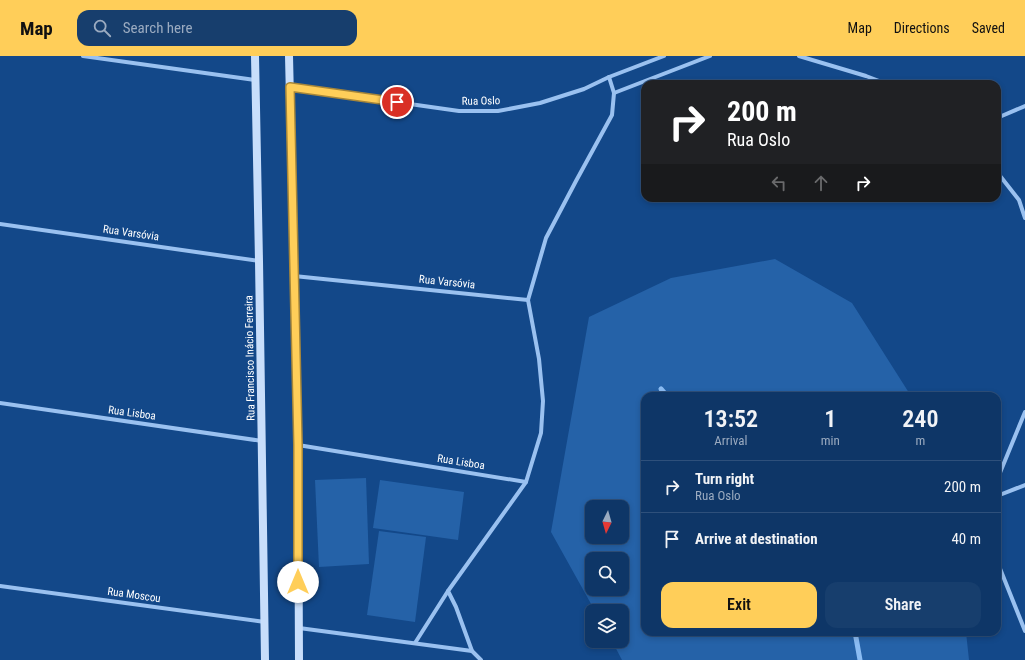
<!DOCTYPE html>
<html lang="en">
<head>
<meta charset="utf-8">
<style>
	:root { --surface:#0e3667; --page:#173e6d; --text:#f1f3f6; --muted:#9babc0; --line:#2e507b; --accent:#ffce59 }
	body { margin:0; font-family:"Roboto Condensed",sans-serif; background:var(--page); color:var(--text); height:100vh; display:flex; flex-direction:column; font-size:15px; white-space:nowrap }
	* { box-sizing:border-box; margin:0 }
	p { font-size:13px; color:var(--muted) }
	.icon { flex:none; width:22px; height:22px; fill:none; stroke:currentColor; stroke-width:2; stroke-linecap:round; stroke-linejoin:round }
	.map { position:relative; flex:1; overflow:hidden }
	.panel { position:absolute; left:641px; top:336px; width:360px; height:244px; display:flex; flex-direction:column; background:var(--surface); border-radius:12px; box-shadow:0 2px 6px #0003,0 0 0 1px var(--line) }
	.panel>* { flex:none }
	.guide { position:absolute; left:641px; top:24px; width:360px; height:122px; border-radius:12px; box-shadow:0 2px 6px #0003,0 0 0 1px var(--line); background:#202124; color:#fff; overflow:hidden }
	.needle { width:26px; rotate:185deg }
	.tools { position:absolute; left:585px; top:444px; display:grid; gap:8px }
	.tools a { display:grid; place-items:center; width:44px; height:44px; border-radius:8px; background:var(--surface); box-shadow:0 2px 6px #0003,0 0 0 1px var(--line); font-size:20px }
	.pin { position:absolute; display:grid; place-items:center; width:34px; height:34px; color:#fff; margin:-17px; border:2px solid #fff; border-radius:50%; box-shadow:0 1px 4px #0007 }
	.me { position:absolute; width:44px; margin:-22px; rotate:0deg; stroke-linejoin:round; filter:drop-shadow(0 0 3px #0008) }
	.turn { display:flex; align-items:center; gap:14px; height:84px; padding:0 20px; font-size:18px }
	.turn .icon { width:52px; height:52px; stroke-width:2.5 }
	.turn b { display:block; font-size:28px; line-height:34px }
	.lanes { display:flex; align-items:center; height:38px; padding:0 20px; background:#0003; justify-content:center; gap:20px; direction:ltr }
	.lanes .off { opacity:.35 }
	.eta { display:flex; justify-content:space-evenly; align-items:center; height:68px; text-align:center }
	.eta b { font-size:24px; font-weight:600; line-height:28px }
	.primary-button { display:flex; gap:8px; margin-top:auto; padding:8px 20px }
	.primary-button a { flex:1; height:46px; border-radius:12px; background:var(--accent); color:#111; font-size:16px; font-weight:600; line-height:46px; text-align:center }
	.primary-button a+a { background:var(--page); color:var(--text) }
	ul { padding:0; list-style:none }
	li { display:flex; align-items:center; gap:12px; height:52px; padding:0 20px; border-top:1px solid var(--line) }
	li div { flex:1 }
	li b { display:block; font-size:15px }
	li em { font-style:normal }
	header { display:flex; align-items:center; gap:24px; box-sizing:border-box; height:56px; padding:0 20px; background:var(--accent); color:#111 }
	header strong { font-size:19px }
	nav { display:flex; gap:22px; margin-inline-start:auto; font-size:14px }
	.search { width:280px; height:36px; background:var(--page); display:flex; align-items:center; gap:10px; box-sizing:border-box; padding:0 14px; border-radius:12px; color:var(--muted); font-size:15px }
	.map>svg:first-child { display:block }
	.green { fill:#2562a8; fill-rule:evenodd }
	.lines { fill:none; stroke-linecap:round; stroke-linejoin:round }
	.stream { stroke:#8bbcf3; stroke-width:5 }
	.street { stroke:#9ac1f0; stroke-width:4 }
	.secondary { stroke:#c8defb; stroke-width:8 }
	.route-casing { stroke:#a6863a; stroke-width:10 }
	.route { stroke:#ffce59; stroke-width:7 }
	.labels { text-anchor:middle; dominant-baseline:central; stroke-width:3; stroke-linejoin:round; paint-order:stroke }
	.street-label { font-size:11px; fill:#fff; stroke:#134889 }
</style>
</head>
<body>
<header>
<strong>Map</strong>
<div class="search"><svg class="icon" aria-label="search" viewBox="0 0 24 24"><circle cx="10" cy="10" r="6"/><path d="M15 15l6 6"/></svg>Search here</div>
<nav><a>Map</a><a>Directions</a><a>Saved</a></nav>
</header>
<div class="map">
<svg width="1025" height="604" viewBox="0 0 1025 604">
	<rect width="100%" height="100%" fill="#134889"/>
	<g class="green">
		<path d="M 775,203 L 852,247 L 911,340 L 645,340 L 645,576 L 966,576 L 969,604 L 622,604 L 612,585 L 622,585 L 622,555 L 595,555 L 551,476 L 589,261 L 671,222 ZM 592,451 L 622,451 L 622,481 L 592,481 ZM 592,503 L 622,503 L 622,533 L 592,533 Z"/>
		<path d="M 366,422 L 369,508 L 319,511 L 315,424 Z"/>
		<path d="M 380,424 L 464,436 L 458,484 L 373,472 Z"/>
		<path d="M 379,475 L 426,481 L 415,566 L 367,559 Z"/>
	</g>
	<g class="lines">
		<g class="stream">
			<path d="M 661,333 L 667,340"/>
			<path d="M 855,576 L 860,604"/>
		</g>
		<g class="street">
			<path d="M 83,0 L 255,24"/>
			<path d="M 799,0 L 866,20 L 887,28"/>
			<path d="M 290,31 L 459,55 L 498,55 L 540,47 L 584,33 L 609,21 L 664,0"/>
			<path d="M 614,37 L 710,0"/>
			<path d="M 997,62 L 1025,50"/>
			<path d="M 997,116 L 1019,144 L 1025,162"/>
			<path d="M 0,168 L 259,205"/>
			<path d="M 294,220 L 528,244"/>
			<path d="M 0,347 L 262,385"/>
			<path d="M 298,389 L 526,426"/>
			<path d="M 997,424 L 1025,356"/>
			<path d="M 997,440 L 1025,429"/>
			<path d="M 997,505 L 1025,575"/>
			<path d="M 0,530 L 265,566"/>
			<path d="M 299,572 L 472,595"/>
			<path d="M 415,587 L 448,535"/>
			<path d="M 481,604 L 472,595 L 456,551 L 448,535 L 526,426 L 541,377 L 543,345 L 539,303 L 528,244 L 546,182 L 576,125 L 612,59 L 614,37 L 609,21"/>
		</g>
		<g class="secondary">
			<path d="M 255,0 L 259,205 L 265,604"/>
			<path d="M 289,0 L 298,389 L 299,604"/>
		</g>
	</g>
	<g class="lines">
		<defs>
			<path id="route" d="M 298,526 L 298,389 L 290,31 L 397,46"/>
		</defs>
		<use href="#route" class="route-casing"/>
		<use href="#route" class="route"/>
	</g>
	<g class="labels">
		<g class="street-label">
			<text transform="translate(481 45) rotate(-1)">Rua Oslo</text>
			<text transform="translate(131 177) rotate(8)">Rua Varsóvia</text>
			<text transform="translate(447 226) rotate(6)">Rua Varsóvia</text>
			<text transform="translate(250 302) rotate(-91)">Rua Francisco Inácio Ferreira</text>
			<text transform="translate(132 357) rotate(8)">Rua Lisboa</text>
			<text transform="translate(461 406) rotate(9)">Rua Lisboa</text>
			<text transform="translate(134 539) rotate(8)">Rua Moscou</text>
		</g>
	</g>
</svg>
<div class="tools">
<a><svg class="needle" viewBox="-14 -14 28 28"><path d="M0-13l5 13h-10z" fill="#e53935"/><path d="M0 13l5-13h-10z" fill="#9babc0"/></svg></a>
<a><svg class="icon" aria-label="search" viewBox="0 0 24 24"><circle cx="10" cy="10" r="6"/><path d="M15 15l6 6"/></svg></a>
<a><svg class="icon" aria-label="layers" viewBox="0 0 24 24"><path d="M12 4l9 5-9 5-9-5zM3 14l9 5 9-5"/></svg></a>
</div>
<div class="pin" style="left:397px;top:46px;background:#d93025"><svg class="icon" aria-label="arrive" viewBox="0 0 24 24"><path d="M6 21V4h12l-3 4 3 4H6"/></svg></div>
<svg class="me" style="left:298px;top:526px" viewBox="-20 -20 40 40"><circle r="19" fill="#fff"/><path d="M0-13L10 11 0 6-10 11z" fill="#ffce59"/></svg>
<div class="guide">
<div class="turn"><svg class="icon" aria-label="right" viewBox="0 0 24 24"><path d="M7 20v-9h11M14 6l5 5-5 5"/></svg><div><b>200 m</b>Rua Oslo</div></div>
<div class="lanes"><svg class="icon off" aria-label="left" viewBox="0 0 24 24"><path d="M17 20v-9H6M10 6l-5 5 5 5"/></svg><svg class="icon off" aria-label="ahead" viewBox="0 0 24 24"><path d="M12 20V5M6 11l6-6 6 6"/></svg><svg class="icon" aria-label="right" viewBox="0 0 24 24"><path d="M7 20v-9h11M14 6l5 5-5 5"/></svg></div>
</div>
<section class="panel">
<div class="eta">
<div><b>13:52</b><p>Arrival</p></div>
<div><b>1</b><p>min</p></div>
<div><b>240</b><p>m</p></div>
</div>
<ul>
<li><svg class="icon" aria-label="right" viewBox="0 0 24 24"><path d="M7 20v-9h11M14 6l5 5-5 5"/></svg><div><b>Turn right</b><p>Rua Oslo</p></div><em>200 m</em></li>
<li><svg class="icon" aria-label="arrive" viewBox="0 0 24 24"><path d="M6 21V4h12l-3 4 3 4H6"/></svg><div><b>Arrive at destination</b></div><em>40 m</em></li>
</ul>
<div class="primary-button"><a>Exit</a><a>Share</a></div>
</section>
</div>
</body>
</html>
